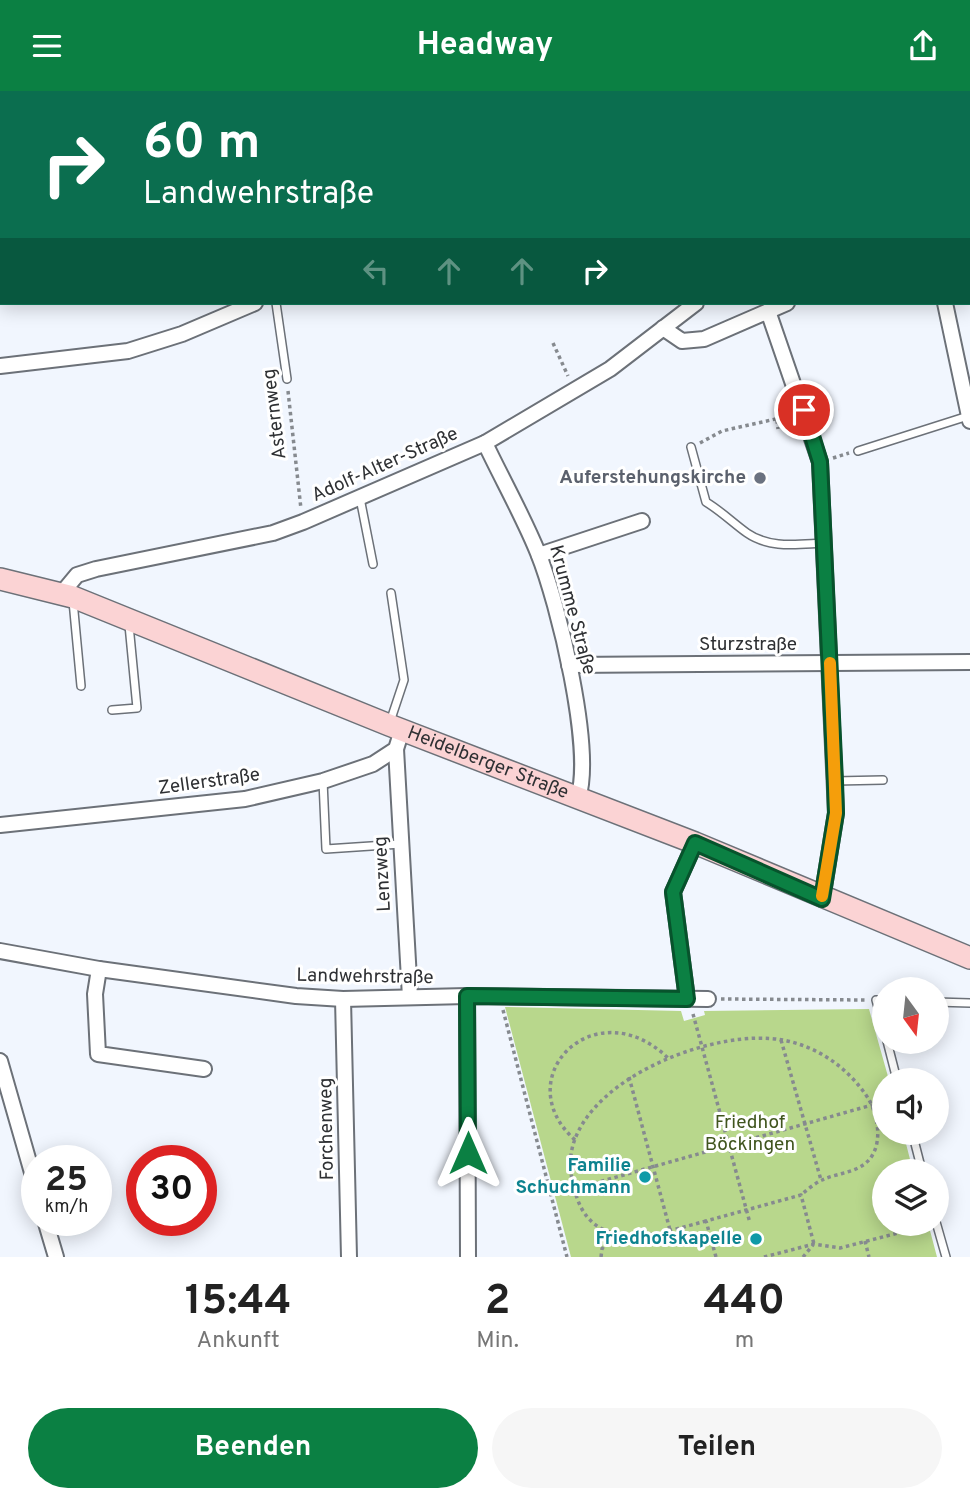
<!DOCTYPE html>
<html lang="de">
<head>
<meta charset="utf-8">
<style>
	:root { --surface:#fff; --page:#f6f6f6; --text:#222; --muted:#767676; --accent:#0b8043 }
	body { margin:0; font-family:Overpass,sans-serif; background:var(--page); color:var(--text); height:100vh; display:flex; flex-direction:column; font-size:26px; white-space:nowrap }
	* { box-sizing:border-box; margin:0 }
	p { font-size:23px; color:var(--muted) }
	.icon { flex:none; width:38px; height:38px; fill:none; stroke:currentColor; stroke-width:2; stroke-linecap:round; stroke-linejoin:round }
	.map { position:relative; height:1166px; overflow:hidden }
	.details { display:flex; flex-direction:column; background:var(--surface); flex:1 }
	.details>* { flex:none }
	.guide { position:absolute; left:0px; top:0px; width:971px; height:214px; box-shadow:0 4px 18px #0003; background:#0b6e4f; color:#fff; overflow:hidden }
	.needle { width:46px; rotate:165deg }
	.buttons { position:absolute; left:872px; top:886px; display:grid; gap:14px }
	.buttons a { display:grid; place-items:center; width:77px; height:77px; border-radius:50%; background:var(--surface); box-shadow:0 4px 18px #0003; font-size:35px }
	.speed { position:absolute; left:21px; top:1054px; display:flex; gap:14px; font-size:35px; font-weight:700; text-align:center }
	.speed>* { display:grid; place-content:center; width:91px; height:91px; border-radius:50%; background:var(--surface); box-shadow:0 4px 18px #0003; line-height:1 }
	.speed small { font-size:18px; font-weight:400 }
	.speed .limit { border:10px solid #d22; background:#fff; color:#111 }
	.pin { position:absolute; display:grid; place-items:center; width:60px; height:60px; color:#fff; margin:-30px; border:4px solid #fff; border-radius:50%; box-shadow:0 2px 7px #0007 }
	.me { position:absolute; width:77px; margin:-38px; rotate:0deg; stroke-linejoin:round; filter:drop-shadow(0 0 5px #0008) }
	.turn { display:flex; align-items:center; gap:24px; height:147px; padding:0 28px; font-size:32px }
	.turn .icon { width:91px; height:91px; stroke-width:2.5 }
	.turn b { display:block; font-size:49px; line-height:60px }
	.lanes { display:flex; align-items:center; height:66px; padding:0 28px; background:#0003; justify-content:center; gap:35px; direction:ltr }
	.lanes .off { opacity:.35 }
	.eta { display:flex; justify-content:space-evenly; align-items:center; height:119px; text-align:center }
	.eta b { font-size:42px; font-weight:700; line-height:49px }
	.cta { display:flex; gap:14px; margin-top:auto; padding:14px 28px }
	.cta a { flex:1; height:80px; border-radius:42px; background:var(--accent); color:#fff; font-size:28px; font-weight:700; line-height:80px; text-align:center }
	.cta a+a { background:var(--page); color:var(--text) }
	header { display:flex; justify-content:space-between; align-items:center; height:91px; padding:0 28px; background:var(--accent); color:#fff; font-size:32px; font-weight:700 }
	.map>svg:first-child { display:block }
	.green { fill:#b8d78c }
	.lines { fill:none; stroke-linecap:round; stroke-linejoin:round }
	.lane-casing { stroke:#6c7178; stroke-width:10 }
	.street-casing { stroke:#6c7178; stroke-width:18 }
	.secondary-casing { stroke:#6c7178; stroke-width:24 }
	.primary-casing { stroke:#d1d1d2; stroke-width:26 }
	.path { stroke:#868a8f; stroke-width:3.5; stroke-dasharray:3.5 3.5; stroke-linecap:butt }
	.lane { stroke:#fff; stroke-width:7 }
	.street { stroke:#fff; stroke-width:14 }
	.secondary { stroke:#fbd3d4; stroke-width:21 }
	.primary { stroke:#f7a7a9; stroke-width:23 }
	.route-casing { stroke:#07532c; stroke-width:18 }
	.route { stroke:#0b8043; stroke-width:12 }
	.slow { stroke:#f59e0b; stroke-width:12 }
	.worship-dot { fill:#6b7280; stroke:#fff; stroke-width:2.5 }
	.culture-dot { fill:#0f9aa8; stroke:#fff; stroke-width:2.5 }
	.labels { text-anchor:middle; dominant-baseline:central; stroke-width:6; stroke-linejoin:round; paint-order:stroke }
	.street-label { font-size:19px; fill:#2e3033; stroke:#fff }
	.worship-label { font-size:19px; font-weight:bold; fill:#5b616d; stroke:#fff; text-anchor:end }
	.park-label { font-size:19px; fill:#40551e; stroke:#fff }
	.culture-label { font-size:19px; font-weight:bold; fill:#0d838f; stroke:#fff; text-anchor:end }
</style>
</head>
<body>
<header><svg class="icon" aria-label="menu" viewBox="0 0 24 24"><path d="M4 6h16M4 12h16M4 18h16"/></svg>Headway<svg class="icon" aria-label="share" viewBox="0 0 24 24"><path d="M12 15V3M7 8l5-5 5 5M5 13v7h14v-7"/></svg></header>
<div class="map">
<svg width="970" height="1166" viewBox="0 0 970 1166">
	<rect width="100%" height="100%" fill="#f1f6fe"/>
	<path class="green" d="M 505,916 L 681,920 L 684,930 L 705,924 L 704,920 L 869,918 L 889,989 L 884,989 L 884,1041 L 903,1041 L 913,1080 L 884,1080 L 884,1132 L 928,1132 L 937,1166 L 571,1166 Z"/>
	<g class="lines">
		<defs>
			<g id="lane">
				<path d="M 642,0 L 643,2"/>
				<path d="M 0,48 L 2,49"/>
				<path d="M 276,212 L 287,288"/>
				<path d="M 691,356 L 706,411 C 721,420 733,432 747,442 C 770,458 798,453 824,452"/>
				<path d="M 858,360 L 968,325"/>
				<path d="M 360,407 L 373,473"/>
				<path d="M 73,510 L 81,595"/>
				<path d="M 112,619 L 137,617 L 129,534"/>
				<path d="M 390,631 L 404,589 L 391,502"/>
				<path d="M 323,690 L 326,758 L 401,753"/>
				<path d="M 835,690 L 883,689"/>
				<path d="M 884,909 L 876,909 L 884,938"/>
				<path d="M 936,911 L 970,912"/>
				<path d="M 887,950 L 897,989"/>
				<path d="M 912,1041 L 922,1080"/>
				<path d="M 936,1131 L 946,1166"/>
			</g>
			<g id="street">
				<path d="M 881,2 L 882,0"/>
				<path d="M 945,212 L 970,330"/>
				<path d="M 768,220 L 820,371 L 836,722 L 822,808"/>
				<path d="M 663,237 L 682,250 L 704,248 L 787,212"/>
				<path d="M 0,275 L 128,260 L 182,243 L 255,212"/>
				<path d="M 485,352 C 502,388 523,425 538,462 C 558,511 594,659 578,707"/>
				<path d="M 539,464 L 642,430"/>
				<path d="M 62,502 L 77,484 L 96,478 L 273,442 L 303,431 L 485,352 L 610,278 L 696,212"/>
				<path d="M 569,574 L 970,571"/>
				<path d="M 396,658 L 410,906"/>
				<path d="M 0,734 L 245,708 L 323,690 L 373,673 L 396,658 L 402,639"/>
				<path d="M 0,860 L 99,878 L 296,905 L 343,908 L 467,905 L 708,908"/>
				<path d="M 99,878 L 95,903 L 98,963 L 204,978"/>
				<path d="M 467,905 L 468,1166"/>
				<path d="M 343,908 L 349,1166"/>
				<path d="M 687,908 L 673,801 L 695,752"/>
				<path d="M 0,970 L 37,1099"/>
				<path d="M 45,1129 L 56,1166"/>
			</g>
			<g id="secondary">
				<path id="s1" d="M 0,488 L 73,506 L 389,634 L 695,752 L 970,867"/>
			</g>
			<g id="primary">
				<path d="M 358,2 L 365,0"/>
				<path d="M 0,89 L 2,89"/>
			</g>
		</defs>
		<use href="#lane" class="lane-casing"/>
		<use href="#street" class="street-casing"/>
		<use href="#secondary" class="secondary-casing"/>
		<use href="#primary" class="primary-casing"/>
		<g class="path">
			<path d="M 99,0 L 99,2"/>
			<path d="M 310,2 L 319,0"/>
			<path d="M 553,252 L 568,285"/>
			<path d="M 288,300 L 301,418"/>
			<path d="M 777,329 L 778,338"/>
			<path d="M 700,352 L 722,340 L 789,325"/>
			<path d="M 833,367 L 849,362"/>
			<path d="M 721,908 L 867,909"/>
			<path d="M 503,919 L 567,1166"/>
			<path d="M 693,923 L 750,1132"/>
			<path d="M 781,949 L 821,1089"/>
			<path d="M 629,986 L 670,1139"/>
			<path d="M 575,1049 C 506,987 595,897 668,967"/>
			<path d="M 574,1098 L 872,1014"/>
			<path d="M 706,1130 C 661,1142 597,1164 577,1107 C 571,1090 568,1071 573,1054 C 593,984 717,937 783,949 C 819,956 848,977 868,1007 C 877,1022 882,1047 873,1063 C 863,1082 839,1081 822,1089 C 815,1092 807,1099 801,1104"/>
			<path d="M 865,1150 L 869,1166"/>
			<path d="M 601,1166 L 602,1158 L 611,1143"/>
			<path d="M 716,1166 L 706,1130 L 801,1104 L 814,1153"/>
			<path d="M 764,1166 L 814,1153 L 840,1157 L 925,1135"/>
			<path d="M 803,1166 L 813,1154"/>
		</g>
		<use href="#lane" class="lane"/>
		<use href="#street" class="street"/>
		<use href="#secondary" class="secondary"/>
		<use href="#primary" class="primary"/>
	</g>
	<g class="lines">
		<defs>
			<path id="route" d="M 468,1062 L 467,905 L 687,908 L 673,801 L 695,752 L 822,808 L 836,722 L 835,690 L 820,371 L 804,319"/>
		</defs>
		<use href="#route" class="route-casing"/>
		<use href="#route" class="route"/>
		<path class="slow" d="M 822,805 L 836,722 L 830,572"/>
	</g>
	<circle class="worship-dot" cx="760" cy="387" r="7"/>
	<g class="culture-dot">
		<circle cx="645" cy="1086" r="7"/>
		<circle cx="756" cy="1148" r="7"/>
	</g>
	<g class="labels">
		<g class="street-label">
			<text transform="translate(275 323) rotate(-97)">Asternweg</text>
			<text transform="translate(385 374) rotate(-24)">Adolf-Alter-Straße</text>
			<text transform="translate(572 519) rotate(75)">Krumme Straße</text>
			<text x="748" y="554">Sturzstraße</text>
			<text stroke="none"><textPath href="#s1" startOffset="522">Heidelberger Straße</textPath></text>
			<text transform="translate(209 691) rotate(-8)">Zellerstraße</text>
			<text transform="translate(383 783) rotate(-93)">Lenzweg</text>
			<text transform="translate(365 886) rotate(1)">Landwehrstraße</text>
			<text transform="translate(327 1038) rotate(-91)">Forchenweg</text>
		</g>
		<g class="worship-label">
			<text x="746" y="387">Auferstehungskirche</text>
		</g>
		<g class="park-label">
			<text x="750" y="1032">Friedhof<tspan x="750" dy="22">Böckingen</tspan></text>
		</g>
		<g class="culture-label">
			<text x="631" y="1075">Familie<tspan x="631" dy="22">Schuchmann</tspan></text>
			<text x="742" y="1148">Friedhofskapelle</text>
		</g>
	</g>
</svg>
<div class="buttons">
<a><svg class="needle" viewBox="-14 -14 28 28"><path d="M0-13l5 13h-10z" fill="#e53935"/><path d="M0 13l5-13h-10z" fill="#767676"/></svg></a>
<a><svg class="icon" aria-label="sound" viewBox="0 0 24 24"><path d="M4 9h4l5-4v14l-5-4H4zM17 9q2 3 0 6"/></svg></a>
<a><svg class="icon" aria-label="layers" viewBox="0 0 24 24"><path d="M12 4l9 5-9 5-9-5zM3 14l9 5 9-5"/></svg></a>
</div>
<div class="speed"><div>25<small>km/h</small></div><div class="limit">30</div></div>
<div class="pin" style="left:804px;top:319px;background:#d93025"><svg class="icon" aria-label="arrive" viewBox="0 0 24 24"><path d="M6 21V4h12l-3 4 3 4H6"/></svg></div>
<svg class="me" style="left:468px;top:1062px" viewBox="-20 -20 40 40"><path d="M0-17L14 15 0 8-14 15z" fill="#0b8043" stroke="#fff" stroke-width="4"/></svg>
<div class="guide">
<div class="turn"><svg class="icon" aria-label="right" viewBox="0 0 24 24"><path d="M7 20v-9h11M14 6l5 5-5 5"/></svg><div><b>60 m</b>Landwehrstraße</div></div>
<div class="lanes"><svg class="icon off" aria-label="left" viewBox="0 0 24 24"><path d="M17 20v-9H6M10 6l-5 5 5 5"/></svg><svg class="icon off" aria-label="ahead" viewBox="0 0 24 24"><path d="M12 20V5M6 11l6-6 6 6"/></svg><svg class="icon off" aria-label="ahead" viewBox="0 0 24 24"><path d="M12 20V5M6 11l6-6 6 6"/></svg><svg class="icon" aria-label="right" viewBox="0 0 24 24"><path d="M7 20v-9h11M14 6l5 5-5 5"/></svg></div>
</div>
</div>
<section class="details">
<div class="eta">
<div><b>15:44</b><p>Ankunft</p></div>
<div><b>2</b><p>Min.</p></div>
<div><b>440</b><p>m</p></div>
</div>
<div class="cta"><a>Beenden</a><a>Teilen</a></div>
</section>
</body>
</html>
